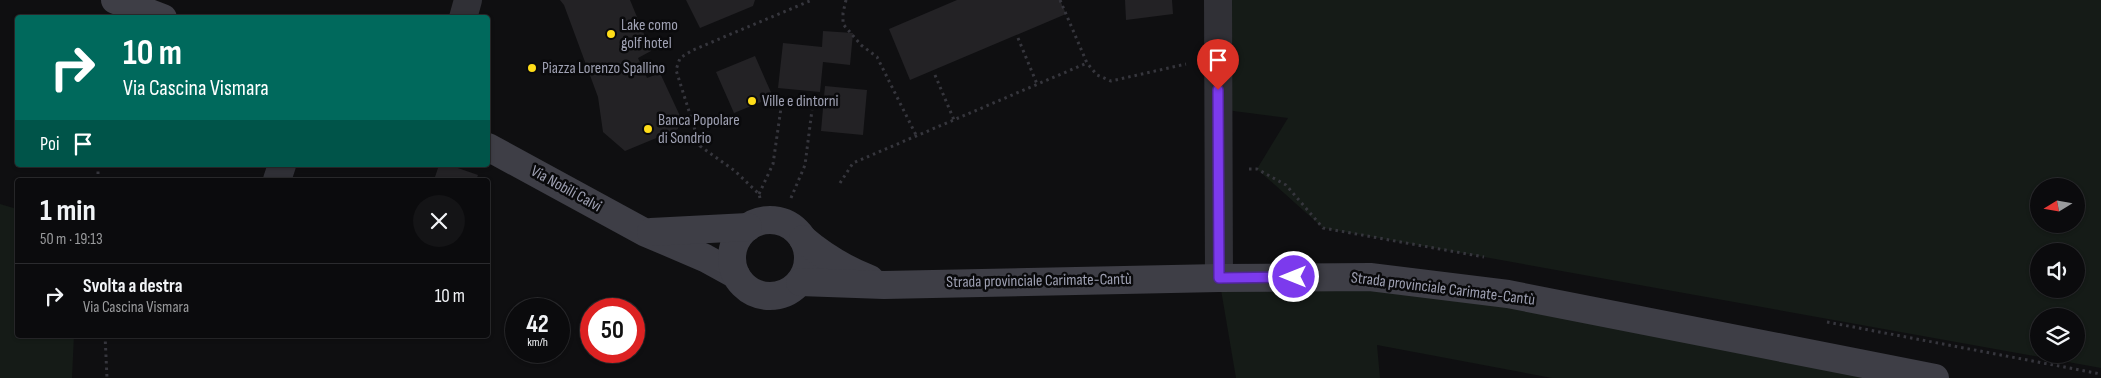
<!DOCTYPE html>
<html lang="it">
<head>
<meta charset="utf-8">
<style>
	:root { --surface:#0b0b0d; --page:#141416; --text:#f1f3f6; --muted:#9a9b9d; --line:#2b2b2e }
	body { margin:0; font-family:"Sofia Sans Condensed",sans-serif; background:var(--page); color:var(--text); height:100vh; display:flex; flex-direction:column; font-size:19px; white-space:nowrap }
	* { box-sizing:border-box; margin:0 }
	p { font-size:16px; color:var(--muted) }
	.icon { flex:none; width:28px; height:28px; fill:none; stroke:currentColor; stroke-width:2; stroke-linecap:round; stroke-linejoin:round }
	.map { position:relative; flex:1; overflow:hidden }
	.drawer { position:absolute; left:15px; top:178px; width:475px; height:160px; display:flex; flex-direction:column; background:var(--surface); border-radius:5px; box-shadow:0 1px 4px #0004,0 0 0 1px var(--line) }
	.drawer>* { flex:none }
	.top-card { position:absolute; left:15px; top:15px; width:475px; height:152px; border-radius:5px; box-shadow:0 1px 4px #0004,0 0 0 1px var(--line); background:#00695c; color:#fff; overflow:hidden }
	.needle { width:32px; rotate:259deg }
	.fabs { position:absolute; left:2030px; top:178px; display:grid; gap:10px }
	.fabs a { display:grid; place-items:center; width:55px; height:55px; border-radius:50%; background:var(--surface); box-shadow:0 1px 4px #0004,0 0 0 1px var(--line); font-size:25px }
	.speed { position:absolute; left:505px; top:298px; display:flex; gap:10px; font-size:25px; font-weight:700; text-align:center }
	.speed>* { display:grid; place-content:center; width:65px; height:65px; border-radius:50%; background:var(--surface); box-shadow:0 1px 4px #0004,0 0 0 1px var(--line); line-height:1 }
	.speed small { font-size:12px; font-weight:400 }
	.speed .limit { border:8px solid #d22; background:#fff; color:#111 }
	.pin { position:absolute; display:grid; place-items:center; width:42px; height:42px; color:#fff; margin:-51px -21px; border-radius:50% 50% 50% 0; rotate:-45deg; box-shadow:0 0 5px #0007 }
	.pin .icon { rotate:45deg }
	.me { position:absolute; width:55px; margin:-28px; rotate:270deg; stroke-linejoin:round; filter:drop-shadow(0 0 4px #0008) }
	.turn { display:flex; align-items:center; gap:18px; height:105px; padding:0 25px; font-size:22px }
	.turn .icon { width:65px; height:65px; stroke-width:2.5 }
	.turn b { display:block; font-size:35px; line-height:42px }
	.then { display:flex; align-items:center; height:48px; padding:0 25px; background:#0003; gap:10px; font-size:19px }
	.round { display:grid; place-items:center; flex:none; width:52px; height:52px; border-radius:26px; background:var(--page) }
	.head { display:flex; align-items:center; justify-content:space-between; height:85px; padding:0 25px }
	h1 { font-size:30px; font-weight:700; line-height:38px }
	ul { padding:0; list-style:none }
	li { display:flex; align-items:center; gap:15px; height:65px; padding:0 25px; border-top:1px solid var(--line) }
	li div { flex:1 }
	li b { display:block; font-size:19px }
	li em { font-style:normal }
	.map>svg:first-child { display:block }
	.green { fill:#151b17; fill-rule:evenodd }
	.building { fill:#232225 }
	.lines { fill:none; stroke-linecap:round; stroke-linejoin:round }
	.path { stroke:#36363d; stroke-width:3; stroke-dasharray:2.5 4; stroke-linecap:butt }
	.street { stroke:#303036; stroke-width:28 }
	.secondary { stroke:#3e3e46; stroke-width:28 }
	.route-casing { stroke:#51269a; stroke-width:12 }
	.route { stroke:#7c3aed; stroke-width:9 }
	.poi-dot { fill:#ffdd19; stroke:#0a0a0c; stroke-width:2 }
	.labels { text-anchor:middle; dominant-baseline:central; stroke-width:5; stroke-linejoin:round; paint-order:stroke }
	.poi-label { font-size:16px; fill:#9fa1b3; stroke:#0a0a0c; text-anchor:start }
	.street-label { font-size:16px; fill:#9fa1b3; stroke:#0a0a0c }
</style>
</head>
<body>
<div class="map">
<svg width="2101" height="378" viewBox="0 0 2101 378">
	<rect width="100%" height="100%" fill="#0f0f11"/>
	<g class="green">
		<path d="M 1220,0 L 2101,0 L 2101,368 L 1323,228 L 1257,169 L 1288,118 L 1218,109 ZM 2039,186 L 2076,186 L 2076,224 L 2039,224 ZM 2039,251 L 2076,251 L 2076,289 L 2039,289 ZM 2039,316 L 2076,316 L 2076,354 L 2039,354 Z"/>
		<path d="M 0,204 L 17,209 L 18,335 L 74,335 L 72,378 L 0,378 Z"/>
		<path d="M 1370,277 L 1935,378 L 1552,378 L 1377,345 L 1380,378 L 1236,378 L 1219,278 Z"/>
	</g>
	<g class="building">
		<path d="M 560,0 L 630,0 L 651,51 L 638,58 L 647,78 L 660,73 L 680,116 L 678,129 L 625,151 L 603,132 L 598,97 L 564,5 Z"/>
		<path d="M 686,0 L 755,0 L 753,6 L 700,28 Z"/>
		<path d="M 957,0 L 1060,0 L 1066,14 L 910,80 L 889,29 Z"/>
		<path d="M 1125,0 L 1172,0 L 1173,14 L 1126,20 Z"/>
		<path d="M 823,31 L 853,33 L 850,65 L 823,62 L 820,92 L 778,88 L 783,43 L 822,47 Z"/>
		<path d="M 755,56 L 773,97 L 734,113 L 716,72 Z"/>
		<path d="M 825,86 L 867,90 L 863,135 L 821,131 Z"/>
		<path d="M 439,165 L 449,165 L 478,175 L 476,180 L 434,180 Z"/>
	</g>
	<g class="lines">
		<g class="path">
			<path d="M 846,0 L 843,13 L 843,24 L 861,45 L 877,57 L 917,137"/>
			<path d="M 1060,0 L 1087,63 L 1097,75 L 1111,81 L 1186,64"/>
			<path d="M 1018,38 L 1037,84"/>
			<path d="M 935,75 L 954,120"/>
			<path d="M 98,165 L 98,180"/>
			<path d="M 1249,169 L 1257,169 L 1286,185 L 1323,228 L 1484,257"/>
			<path d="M 840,183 L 853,163 L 1087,63"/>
			<path d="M 759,194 L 773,164 L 782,101"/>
			<path d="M 760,198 L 759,194 L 735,171 L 700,146 L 676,70 L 680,58 L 693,50 L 812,0"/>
			<path d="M 791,198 L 805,165 L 812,110"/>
			<path d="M 1827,322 L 2101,374"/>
			<path d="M 105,335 L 107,378"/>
		</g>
		<g class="street">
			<path d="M 1218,0 L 1219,278"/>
			<path d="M 463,18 L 468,0"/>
			<path d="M 277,180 L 282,165"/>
		</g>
		<g class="secondary">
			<path d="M 115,0 L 163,18"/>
			<path d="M 488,147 L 644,232 L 705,258 L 736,275"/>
			<circle cx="770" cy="258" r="38"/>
			<path d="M 651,232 L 748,227"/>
			<path d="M 803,239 C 824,257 844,269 870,279"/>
			<path d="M 800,282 L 884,285 L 1219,278 L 1370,277 L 1508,294 L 1935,378"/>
		</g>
	</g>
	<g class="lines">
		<defs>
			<path id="route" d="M 1218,90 L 1219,278 L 1294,277"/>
		</defs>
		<use href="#route" class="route-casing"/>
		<use href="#route" class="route"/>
	</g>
	<g class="poi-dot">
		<circle cx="611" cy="34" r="5"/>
		<circle cx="532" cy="68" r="5"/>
		<circle cx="752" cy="101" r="5"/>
		<circle cx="648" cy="129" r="5"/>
	</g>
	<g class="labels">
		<g class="poi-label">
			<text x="621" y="25">Lake como<tspan x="621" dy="18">golf hotel</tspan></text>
			<text x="542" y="68">Piazza Lorenzo Spallino</text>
			<text x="762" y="101">Ville e dintorni</text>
			<text x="658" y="120">Banca Popolare<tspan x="658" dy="18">di Sondrio</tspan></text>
		</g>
		<g class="street-label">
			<text transform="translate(566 189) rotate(29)">Via Nobili Calvi</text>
			<text transform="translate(1039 281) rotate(-1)">Strada provinciale Carimate-Cantù</text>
			<text transform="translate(1443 289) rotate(7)">Strada provinciale Carimate-Cantù</text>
		</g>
	</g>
</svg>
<div class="fabs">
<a><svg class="needle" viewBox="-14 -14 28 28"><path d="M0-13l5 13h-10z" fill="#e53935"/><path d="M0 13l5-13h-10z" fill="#9a9b9d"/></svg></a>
<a><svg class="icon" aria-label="sound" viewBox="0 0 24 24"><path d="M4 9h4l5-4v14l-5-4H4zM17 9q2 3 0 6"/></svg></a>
<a><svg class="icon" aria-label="layers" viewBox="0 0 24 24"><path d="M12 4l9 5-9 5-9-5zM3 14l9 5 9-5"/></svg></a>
</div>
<div class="speed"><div>42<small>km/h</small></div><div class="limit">50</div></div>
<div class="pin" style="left:1218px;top:90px;background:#d93025"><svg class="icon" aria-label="arrive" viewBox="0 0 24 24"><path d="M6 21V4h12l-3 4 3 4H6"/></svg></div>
<svg class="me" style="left:1294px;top:277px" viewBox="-20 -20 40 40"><circle r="17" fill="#7c3aed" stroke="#fff" stroke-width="3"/><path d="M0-11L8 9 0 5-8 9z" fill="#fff"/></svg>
<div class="top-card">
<div class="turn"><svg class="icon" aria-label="right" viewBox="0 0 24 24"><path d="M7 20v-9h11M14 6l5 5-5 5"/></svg><div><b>10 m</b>Via Cascina Vismara</div></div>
<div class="then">Poi<svg class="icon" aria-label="arrive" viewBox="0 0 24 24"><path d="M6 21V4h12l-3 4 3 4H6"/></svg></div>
</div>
<section class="drawer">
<div class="head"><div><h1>1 min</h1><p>50 m · 19:13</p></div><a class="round"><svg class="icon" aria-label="close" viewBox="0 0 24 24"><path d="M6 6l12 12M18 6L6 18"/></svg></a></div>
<ul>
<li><svg class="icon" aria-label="right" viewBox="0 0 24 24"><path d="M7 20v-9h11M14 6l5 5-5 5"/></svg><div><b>Svolta a destra</b><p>Via Cascina Vismara</p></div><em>10 m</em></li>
</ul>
</section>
</div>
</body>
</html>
